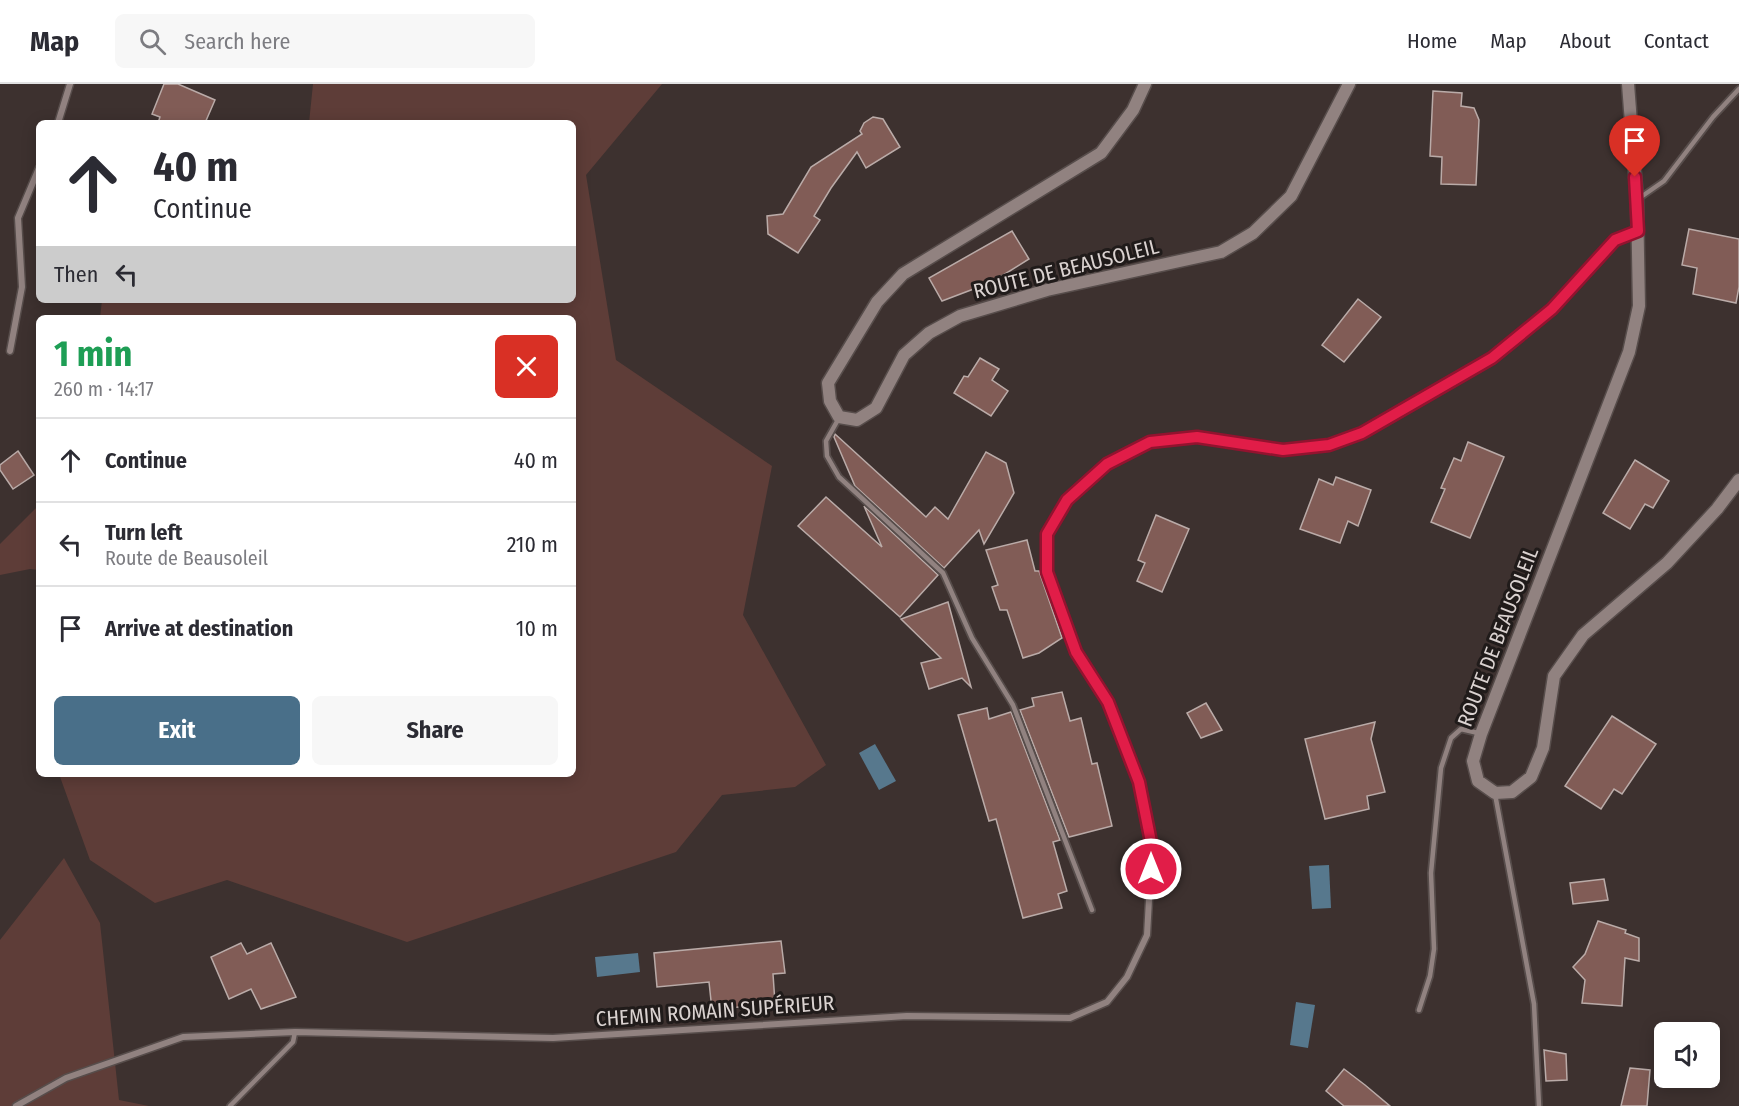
<!DOCTYPE html>
<html lang="en">
<head>
<meta charset="utf-8">
<style>
	:root { --surface:#fff; --page:#f7f7f7; --text:#2b2b33; --muted:#7c7c81; --line:#e1e1e2; --accent:#496f89 }
	body { margin:0; font-family:"Fira Sans Condensed",sans-serif; background:var(--page); color:var(--text); height:100vh; display:flex; flex-direction:column; font-size:22px; white-space:nowrap }
	* { box-sizing:border-box; margin:0 }
	p { font-size:20px; color:var(--muted) }
	.icon { flex:none; width:33px; height:33px; fill:none; stroke:currentColor; stroke-width:2; stroke-linecap:round; stroke-linejoin:round }
	.map { position:relative; flex:1; overflow:hidden }
	.drawer { position:absolute; left:36px; top:231px; width:540px; height:462px; display:flex; flex-direction:column; background:var(--surface); border-radius:9px; box-shadow:0 3px 15px #0003 }
	.drawer>* { flex:none }
	.guide { position:absolute; left:36px; top:36px; width:540px; height:183px; border-radius:9px; box-shadow:0 3px 15px #0003; background:#fff; color:var(--text); overflow:hidden }
	.tools { position:absolute; left:1654px; top:938px; display:grid; gap:12px }
	.tools a { display:grid; place-items:center; width:66px; height:66px; border-radius:9px; background:var(--surface); box-shadow:0 3px 15px #0003; font-size:30px }
	.pin { position:absolute; display:grid; place-items:center; width:51px; height:51px; color:#fff; margin:-62px -26px; border-radius:50% 50% 50% 0; rotate:-45deg; box-shadow:0 0 6px #0007 }
	.pin .icon { rotate:45deg }
	.me { position:absolute; width:66px; margin:-33px; rotate:0deg; stroke-linejoin:round; filter:drop-shadow(0 0 4px #0008) }
	.turn { display:flex; align-items:center; gap:21px; height:126px; padding:0 18px; font-size:27px }
	.turn .icon { width:78px; height:78px; stroke-width:2.5 }
	.turn b { display:block; font-size:42px; line-height:51px }
	.then { display:flex; align-items:center; height:57px; padding:0 18px; background:#0003; gap:12px; font-size:22px }
	.round { display:grid; place-items:center; flex:none; width:63px; height:63px; border-radius:9px; background:var(--page) }
	.overview { display:flex; align-items:center; justify-content:space-between; height:102px; padding:0 18px }
	h1 { font-size:36px; font-weight:700; line-height:45px; color:#1e9e55 }
	.button { display:flex; gap:12px; margin-top:auto; padding:12px 18px }
	.button a { flex:1; height:69px; border-radius:9px; background:var(--accent); color:#fff; font-size:24px; font-weight:700; line-height:69px; text-align:center }
	.button a+a { background:var(--page); color:var(--text) }
	ul { padding:0; list-style:none }
	li { display:flex; align-items:center; gap:18px; height:84px; padding:0 18px; border-top:2px solid var(--line) }
	li div { flex:1 }
	li b { display:block; font-size:22px }
	li em { font-style:normal }
	header { display:flex; align-items:center; gap:36px; box-sizing:border-box; height:84px; padding:0 30px; background:var(--surface); border-bottom:2px solid var(--line) }
	header strong { font-size:28px }
	nav { display:flex; gap:33px; margin-inline-start:auto; font-size:21px }
	.search { width:420px; height:54px; background:var(--page); display:flex; align-items:center; gap:15px; box-sizing:border-box; padding:0 21px; border-radius:9px; color:var(--muted); font-size:22px }
	.map>svg:first-child { display:block }
	.green { fill:#5e3d38 }
	.water { fill:#57788d }
	.building { fill:#815c56; stroke:#baaba8; stroke-width:1.5 }
	.lines { fill:none; stroke-linecap:round; stroke-linejoin:round }
	.lane-casing { stroke:#574d4b; stroke-width:8 }
	.street-casing { stroke:#574d4b; stroke-width:9 }
	.secondary-casing { stroke:#574d4b; stroke-width:15 }
	.lane { stroke:#918280; stroke-width:4.5 }
	.street { stroke:#918280; stroke-width:6 }
	.secondary { stroke:#918280; stroke-width:12 }
	.route-casing { stroke:#92132f; stroke-width:15 }
	.route { stroke:#e11d48; stroke-width:10 }
	.labels { text-anchor:middle; dominant-baseline:central; stroke-width:6; stroke-linejoin:round; paint-order:stroke }
	.street-label { font-size:21px; fill:#dad2d0; stroke:#201b1a }
</style>
</head>
<body>
<header>
<strong>Map</strong>
<div class="search"><svg class="icon" aria-label="search" viewBox="0 0 24 24"><circle cx="10" cy="10" r="6"/><path d="M15 15l6 6"/></svg>Search here</div>
<nav><a>Home</a><a>Map</a><a>About</a><a>Contact</a></nav>
</header>
<div class="map">
<svg width="1739" height="1022" viewBox="0 0 1739 1022">
	<rect width="100%" height="100%" fill="#3d312f"/>
	<g class="green">
		<path d="M 313,0 L 662,0 L 586,91 L 616,276 L 772,382 L 743,531 L 826,681 L 795,703 L 722,711 L 676,768 L 407,858 L 227,796 L 155,819 L 90,776 L 59,690 L 573,690 L 573,234 L 100,234 L 102,216 L 573,216 L 573,39 L 309,39 Z"/>
		<path d="M 39,421 L 39,486 L 30,485 L 0,491 L 0,460 Z"/>
		<path d="M 64,774 L 100,839 L 119,1016 L 149,1022 L 0,1022 L 0,856 Z"/>
	</g>
	<g class="water">
		<path d="M 875,660 L 896,697 L 879,706 L 859,669 Z"/>
		<path d="M 1329,781 L 1331,824 L 1312,825 L 1309,782 Z"/>
		<path d="M 638,869 L 640,888 L 597,893 L 595,873 Z"/>
		<path d="M 1296,918 L 1315,921 L 1308,964 L 1290,961 Z"/>
	</g>
	<g class="building">
		<path d="M 164,0 L 178,0 L 215,16 L 205,39 L 158,39 L 160,33 L 152,30 Z"/>
		<path d="M 1433,7 L 1462,9 L 1461,22 L 1474,24 L 1479,36 L 1476,101 L 1441,100 L 1442,73 L 1430,72 Z"/>
		<path d="M 873,33 L 883,35 L 900,63 L 866,84 L 857,68 L 831,104 L 814,132 L 820,136 L 798,169 L 768,150 L 767,132 L 783,130 L 811,83 L 862,50 L 860,47 L 864,39 Z"/>
		<path d="M 1689,145 L 1739,155 L 1739,203 L 1736,219 L 1693,210 L 1697,184 L 1682,181 Z"/>
		<path d="M 1012,147 L 1029,175 L 992,198 L 942,217 L 929,194 Z"/>
		<path d="M 1358,215 L 1381,233 L 1344,278 L 1322,261 Z"/>
		<path d="M 980,274 L 999,285 L 992,296 L 1008,307 L 991,332 L 954,309 L 964,292 L 968,293 Z"/>
		<path d="M 835,350 L 926,433 L 935,423 L 948,435 L 986,368 L 1006,379 L 1014,409 L 984,460 L 979,446 L 944,484 L 855,402 L 834,353 Z"/>
		<path d="M 1468,358 L 1504,373 L 1470,454 L 1431,438 L 1445,405 L 1441,404 L 1454,374 L 1461,377 Z"/>
		<path d="M 18,367 L 34,391 L 13,405 L 0,386 L 0,381 Z"/>
		<path d="M 1635,376 L 1669,397 L 1653,424 L 1645,420 L 1630,445 L 1603,429 Z"/>
		<path d="M 1336,393 L 1371,406 L 1358,442 L 1348,437 L 1340,459 L 1300,445 L 1319,395 L 1333,401 Z"/>
		<path d="M 826,413 L 882,463 L 864,422 L 938,491 L 900,533 L 798,442 Z"/>
		<path d="M 1156,431 L 1189,445 L 1162,508 L 1137,497 L 1145,479 L 1138,476 Z"/>
		<path d="M 1027,456 L 1035,487 L 1039,487 L 1062,554 L 1039,569 L 1023,574 L 1007,526 L 1000,526 L 992,503 L 998,501 L 986,466 Z"/>
		<path d="M 948,518 L 971,603 L 962,594 L 929,605 L 921,579 L 941,574 L 901,535 Z"/>
		<path d="M 1062,608 L 1070,637 L 1081,634 L 1092,680 L 1097,679 L 1112,742 L 1069,753 L 1020,626 L 1034,622 L 1032,614 Z"/>
		<path d="M 1206,619 L 1222,646 L 1201,654 L 1187,629 Z"/>
		<path d="M 987,624 L 989,635 L 1011,628 L 1060,756 L 1053,758 L 1067,807 L 1058,810 L 1062,824 L 1023,834 L 996,735 L 989,737 L 958,631 Z"/>
		<path d="M 1612,632 L 1656,660 L 1622,710 L 1614,705 L 1601,725 L 1565,702 Z"/>
		<path d="M 1375,638 L 1371,655 L 1385,708 L 1367,712 L 1369,725 L 1325,735 L 1305,655 Z"/>
		<path d="M 1604,795 L 1608,816 L 1573,820 L 1570,799 Z"/>
		<path d="M 1598,837 L 1626,846 L 1625,849 L 1639,854 L 1639,877 L 1625,874 L 1622,922 L 1582,919 L 1585,896 L 1573,883 L 1585,870 Z"/>
		<path d="M 781,857 L 785,889 L 773,890 L 775,919 L 712,926 L 709,898 L 657,903 L 654,869 Z"/>
		<path d="M 241,859 L 247,870 L 271,859 L 296,913 L 261,925 L 251,905 L 229,915 L 211,873 Z"/>
		<path d="M 1544,966 L 1566,970 L 1567,996 L 1546,997 Z"/>
		<path d="M 1630,984 L 1650,986 L 1647,1022 L 1621,1022 Z"/>
		<path d="M 1344,985 L 1365,1001 L 1390,1022 L 1344,1022 L 1326,1007 Z"/>
	</g>
	<g class="lines">
		<defs>
			<g id="lane">
				<path d="M 1638,115 L 1664,97 L 1713,33 L 1739,5"/>
				<path d="M 839,334 L 826,357 L 827,372 L 839,393 L 943,489 L 972,554 L 1013,621 L 1092,826"/>
				<path d="M 1495,710 L 1534,920 L 1539,1022"/>
				<path d="M 1419,926 L 1430,892 L 1434,865 L 1431,789 L 1441,684 L 1451,654 L 1461,645 L 1478,649"/>
				<path d="M 230,1022 L 293,958 L 295,948"/>
			</g>
			<g id="street">
				<path d="M 58,39 L 70,0"/>
				<path d="M 10,267 L 22,203 L 18,134 L 39,84"/>
				<path d="M 16,1022 L 66,994 L 183,953 L 295,948 L 553,954 L 907,932 L 1070,934 L 1107,918 L 1127,893 L 1147,851 L 1152,763 L 1139,698 L 1108,618 L 1076,568 L 1047,488 L 1047,450 L 1067,416 L 1107,380 L 1150,358 L 1197,353 L 1283,366 L 1329,361 L 1362,349 L 1492,274 L 1552,225 L 1615,156 L 1637,147"/>
			</g>
			<g id="secondary">
				<path d="M 1145,0 L 1133,26 L 1101,69 L 903,190 L 877,218 L 828,299 L 830,317 L 839,333 L 857,336 L 876,324 L 904,271 L 929,249 L 960,232 L 1047,206 L 1221,168 L 1253,149 L 1291,112 L 1349,0"/>
				<path d="M 1628,0 L 1637,116 L 1639,222 L 1629,268 L 1481,650 L 1473,677 L 1478,697 L 1495,709 L 1512,708 L 1531,693 L 1543,664 L 1554,592 L 1583,551 L 1667,479 L 1717,425 L 1739,396"/>
			</g>
		</defs>
		<use href="#lane" class="lane-casing"/>
		<use href="#street" class="street-casing"/>
		<use href="#secondary" class="secondary-casing"/>
		<use href="#lane" class="lane"/>
		<use href="#street" class="street"/>
		<use href="#secondary" class="secondary"/>
	</g>
	<g class="lines">
		<defs>
			<path id="route" d="M 1151,785 L 1152,763 L 1139,698 L 1108,618 L 1076,568 L 1047,488 L 1047,450 L 1067,416 L 1107,380 L 1150,358 L 1197,353 L 1283,366 L 1329,361 L 1362,349 L 1492,274 L 1552,225 L 1615,156 L 1638,147 L 1635,93"/>
		</defs>
		<use href="#route" class="route-casing"/>
		<use href="#route" class="route"/>
	</g>
	<g class="labels">
		<g class="street-label">
			<text transform="translate(1066 185) rotate(-14)">ROUTE DE BEAUSOLEIL</text>
			<text transform="translate(1498 553) rotate(-69)">ROUTE DE BEAUSOLEIL</text>
			<text transform="translate(715 927) rotate(-4)">CHEMIN ROMAIN SUPÉRIEUR</text>
		</g>
	</g>
</svg>
<div class="tools">
<a><svg class="icon" aria-label="sound" viewBox="0 0 24 24"><path d="M4 9h4l5-4v14l-5-4H4zM17 9q2 3 0 6"/></svg></a>
</div>
<div class="pin" style="left:1635px;top:93px;background:#d93025"><svg class="icon" aria-label="arrive" viewBox="0 0 24 24"><path d="M6 21V4h12l-3 4 3 4H6"/></svg></div>
<svg class="me" style="left:1151px;top:785px" viewBox="-20 -20 40 40"><circle r="17" fill="#e11d48" stroke="#fff" stroke-width="3"/><path d="M0-11L8 9 0 5-8 9z" fill="#fff"/></svg>
<div class="guide">
<div class="turn"><svg class="icon" aria-label="ahead" viewBox="0 0 24 24"><path d="M12 20V5M6 11l6-6 6 6"/></svg><div><b>40 m</b>Continue</div></div>
<div class="then">Then<svg class="icon" aria-label="left" viewBox="0 0 24 24"><path d="M17 20v-9H6M10 6l-5 5 5 5"/></svg></div>
</div>
<section class="drawer">
<div class="overview"><div><h1>1 min</h1><p>260 m · 14:17</p></div><a class="round" style="background:#d93025;color:#fff"><svg class="icon" aria-label="close" viewBox="0 0 24 24"><path d="M6 6l12 12M18 6L6 18"/></svg></a></div>
<ul>
<li><svg class="icon" aria-label="ahead" viewBox="0 0 24 24"><path d="M12 20V5M6 11l6-6 6 6"/></svg><div><b>Continue</b></div><em>40 m</em></li>
<li><svg class="icon" aria-label="left" viewBox="0 0 24 24"><path d="M17 20v-9H6M10 6l-5 5 5 5"/></svg><div><b>Turn left</b><p>Route de Beausoleil</p></div><em>210 m</em></li>
<li><svg class="icon" aria-label="arrive" viewBox="0 0 24 24"><path d="M6 21V4h12l-3 4 3 4H6"/></svg><div><b>Arrive at destination</b></div><em>10 m</em></li>
</ul>
<div class="button"><a>Exit</a><a>Share</a></div>
</section>
</div>
</body>
</html>
